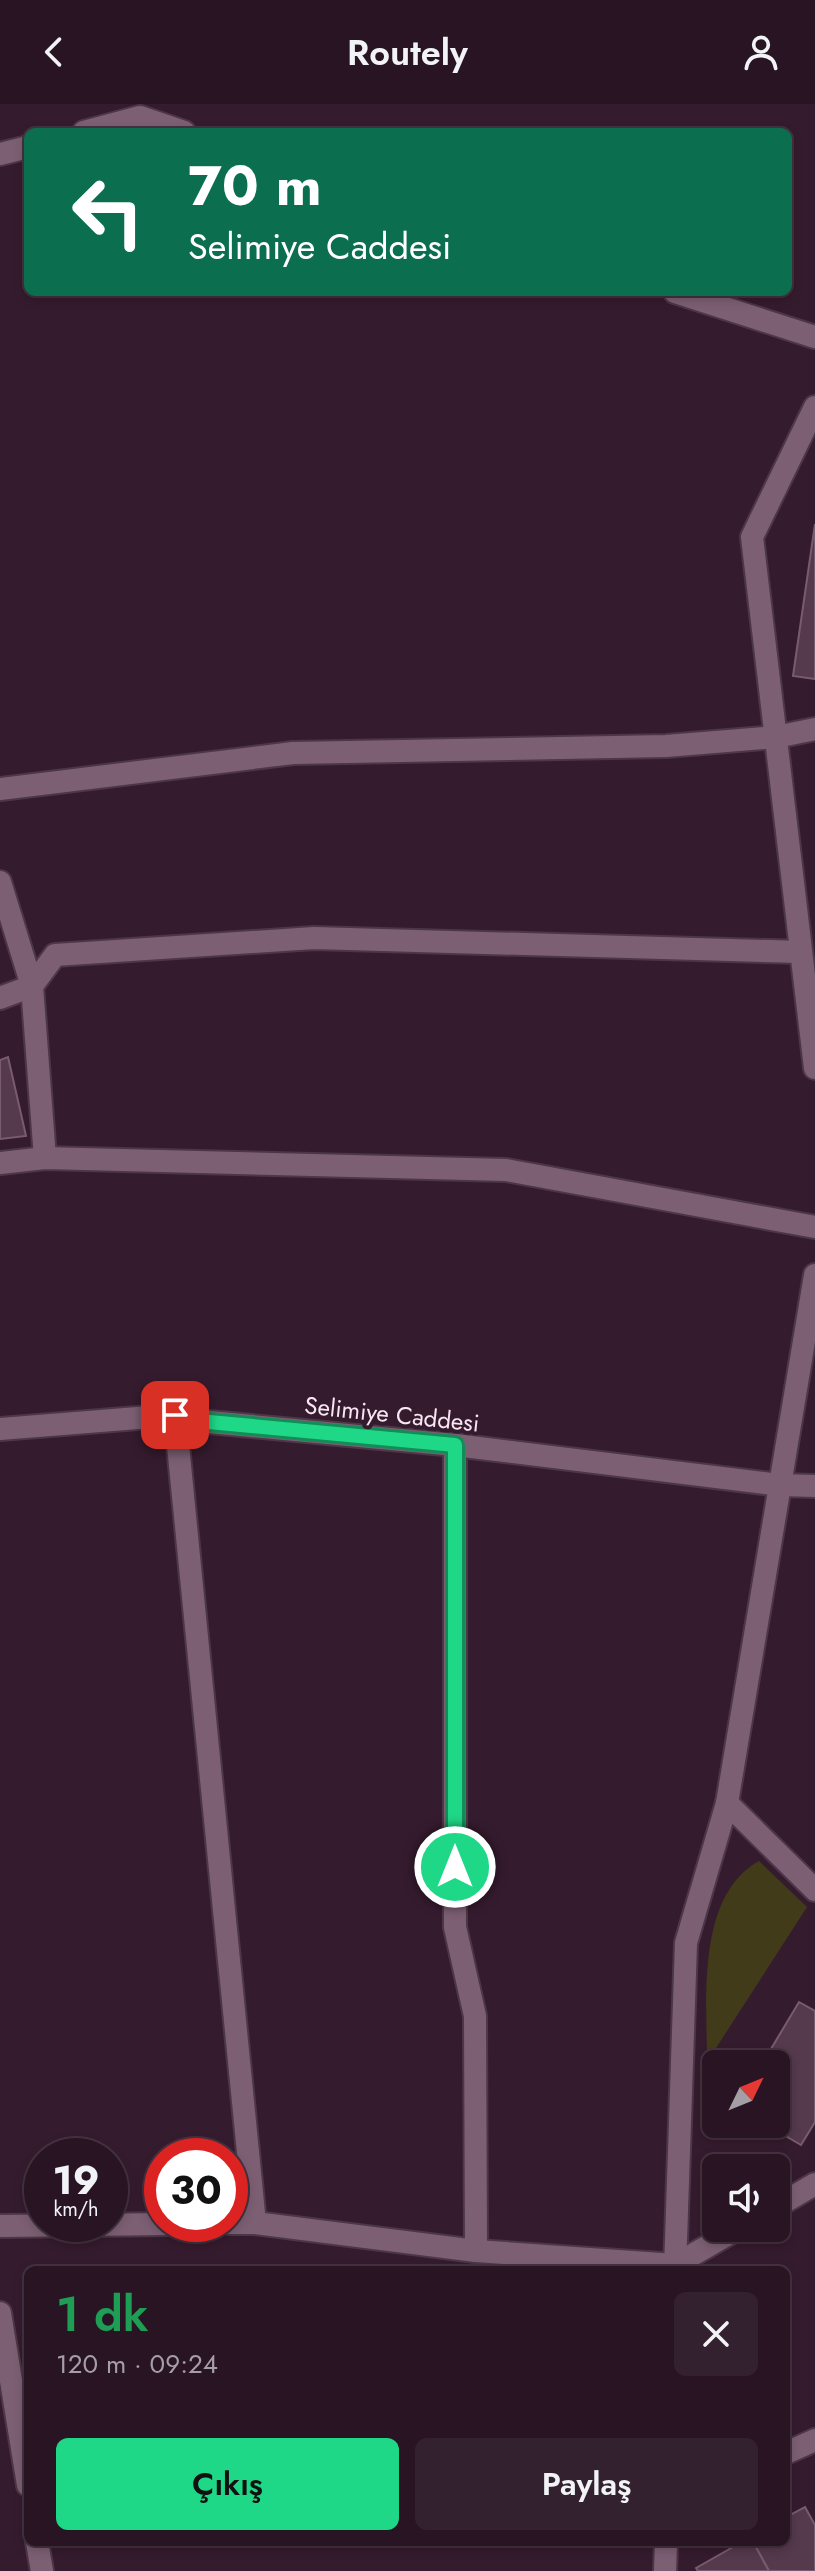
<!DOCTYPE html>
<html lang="tr">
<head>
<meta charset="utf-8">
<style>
	:root { --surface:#281422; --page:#34212f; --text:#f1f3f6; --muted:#a59ea5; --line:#443340; --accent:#1fd887 }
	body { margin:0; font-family:Jost,sans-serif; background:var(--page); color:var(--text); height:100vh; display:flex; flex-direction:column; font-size:30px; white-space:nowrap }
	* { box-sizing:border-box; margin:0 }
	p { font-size:26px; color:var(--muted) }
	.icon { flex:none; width:44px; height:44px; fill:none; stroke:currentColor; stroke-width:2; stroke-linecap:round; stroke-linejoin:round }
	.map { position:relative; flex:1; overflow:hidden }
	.sheet { position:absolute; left:24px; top:2162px; width:766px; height:280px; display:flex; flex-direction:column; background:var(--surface); border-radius:12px; box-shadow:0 4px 12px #0003,0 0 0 2px var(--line) }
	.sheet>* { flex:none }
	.top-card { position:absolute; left:24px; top:24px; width:768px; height:168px; border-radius:12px; box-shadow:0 4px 12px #0003,0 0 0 2px var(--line); background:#0b6e4f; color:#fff; overflow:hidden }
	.needle { width:52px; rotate:47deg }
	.buttons { position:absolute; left:702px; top:1946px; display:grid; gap:16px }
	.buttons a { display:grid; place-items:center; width:88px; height:88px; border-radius:12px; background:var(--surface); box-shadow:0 4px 12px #0003,0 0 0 2px var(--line); font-size:40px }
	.speed { position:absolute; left:24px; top:2034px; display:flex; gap:16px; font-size:40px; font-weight:700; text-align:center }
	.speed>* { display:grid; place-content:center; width:104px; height:104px; border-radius:50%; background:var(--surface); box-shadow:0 4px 12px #0003,0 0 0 2px var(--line); line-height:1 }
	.speed small { font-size:20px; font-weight:400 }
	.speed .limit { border:12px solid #d22; background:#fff; color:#111 }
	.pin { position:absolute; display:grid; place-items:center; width:68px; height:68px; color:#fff; margin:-34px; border-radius:16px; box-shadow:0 4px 12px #0006 }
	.me { position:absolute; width:88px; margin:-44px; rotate:0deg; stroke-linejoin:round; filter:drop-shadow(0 0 6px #0008) }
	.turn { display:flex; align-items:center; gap:28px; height:168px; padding:0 32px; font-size:36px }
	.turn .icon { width:104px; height:104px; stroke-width:2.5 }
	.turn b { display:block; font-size:56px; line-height:68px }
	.round { display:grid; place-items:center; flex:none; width:84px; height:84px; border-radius:12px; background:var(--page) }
	.overview { display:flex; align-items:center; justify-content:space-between; height:136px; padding:0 32px }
	h1 { font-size:48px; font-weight:600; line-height:60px; color:#1e9e55 }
	.primary-button { display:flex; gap:16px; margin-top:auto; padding:16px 32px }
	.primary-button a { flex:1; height:92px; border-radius:12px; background:var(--accent); color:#111; font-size:32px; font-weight:600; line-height:92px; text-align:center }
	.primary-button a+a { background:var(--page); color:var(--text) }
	header { display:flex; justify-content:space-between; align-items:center; height:104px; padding:0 32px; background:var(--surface); font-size:36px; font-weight:600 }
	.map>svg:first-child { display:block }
	.green { fill:#423b1a }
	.building { fill:#55394d; stroke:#795b70; stroke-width:2 }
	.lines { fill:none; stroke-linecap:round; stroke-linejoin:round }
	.minor-casing { stroke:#4c3647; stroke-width:26 }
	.minor { stroke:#7d5f74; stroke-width:22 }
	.route-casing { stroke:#148c58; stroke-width:20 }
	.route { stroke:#1fd887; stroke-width:14 }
	.labels { text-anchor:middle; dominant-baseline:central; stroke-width:8; stroke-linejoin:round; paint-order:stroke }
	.street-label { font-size:24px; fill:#f8e6f3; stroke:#351b2e }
</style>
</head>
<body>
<header><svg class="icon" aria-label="back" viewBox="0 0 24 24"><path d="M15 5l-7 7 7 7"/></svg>Routely<svg class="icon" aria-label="person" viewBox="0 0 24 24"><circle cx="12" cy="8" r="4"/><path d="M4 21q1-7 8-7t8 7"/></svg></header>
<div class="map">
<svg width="815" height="2467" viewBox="0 0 815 2467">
	<rect width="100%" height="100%" fill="#351b2e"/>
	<path class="green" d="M 759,1757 L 807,1803 L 707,1958 C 707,1896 696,1792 759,1757 Z"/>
	<g class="building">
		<path d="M 815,420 L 815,575 L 793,572 Z"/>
		<path d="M 8,953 L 26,1032 L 0,1035 L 0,956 Z"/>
		<path d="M 799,1898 L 815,1907 L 815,2018 L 801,2041 L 765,2020 L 776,2020 L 776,1960 L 762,1960 Z"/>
		<path d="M 805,2403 L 815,2421 L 815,2467 L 769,2467 L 753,2438 L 786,2438 L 786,2413 Z"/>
		<path d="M 742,2438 L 753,2438 L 769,2467 L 698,2467 L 696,2464 Z"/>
	</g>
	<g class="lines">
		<defs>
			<g id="minor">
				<path d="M 84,28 L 140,13 L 184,28"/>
				<path d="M 0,50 L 28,43"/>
				<path d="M 675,188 L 815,233"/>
				<path d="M 815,303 L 752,433 L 815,964"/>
				<path d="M 0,685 L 293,649 L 666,642 L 776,633 L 815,625"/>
				<path d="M 0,778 L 32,882 L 45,1054"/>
				<path d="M 0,894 L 32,882 L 55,851 L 314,834 L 801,848"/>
				<path d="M 0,1059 L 45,1054 L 506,1066 L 815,1123"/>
				<path d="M 175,1311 L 255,2119"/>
				<path d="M 0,1325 L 175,1311 L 177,1315 L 455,1341 L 780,1381 L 815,1382"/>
				<path d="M 455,1341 L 455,1823 L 475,1912 L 476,2147"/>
				<path d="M 727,1699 L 815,1786"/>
				<path d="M 776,2103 L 815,2080"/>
				<path d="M 230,2119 L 255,2119 L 476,2147 L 675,2161 L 739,2124"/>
				<path d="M 0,2122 L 167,2120"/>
				<path d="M 675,2166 L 686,1839 L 727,1699 L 815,1171"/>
				<path d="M 0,2209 L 28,2381"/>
				<path d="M 786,2349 L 815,2336"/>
				<path d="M 37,2438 L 42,2467"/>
				<path d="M 665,2467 L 666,2438"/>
			</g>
		</defs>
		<use href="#minor" class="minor-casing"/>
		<use href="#minor" class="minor"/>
	</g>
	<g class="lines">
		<defs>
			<path id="route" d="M 175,1311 L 177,1315 L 455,1341 L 455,1763"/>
		</defs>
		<use href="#route" class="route-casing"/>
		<use href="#route" class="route"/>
	</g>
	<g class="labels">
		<g class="street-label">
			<text transform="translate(392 1310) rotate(6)">Selimiye Caddesi</text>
		</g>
	</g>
</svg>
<div class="buttons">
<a><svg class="needle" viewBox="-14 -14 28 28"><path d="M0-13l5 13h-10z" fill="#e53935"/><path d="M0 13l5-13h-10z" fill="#a59ea5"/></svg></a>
<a><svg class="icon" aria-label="sound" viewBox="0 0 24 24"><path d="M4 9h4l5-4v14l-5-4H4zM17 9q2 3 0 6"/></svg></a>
</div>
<div class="speed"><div>19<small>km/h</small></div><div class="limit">30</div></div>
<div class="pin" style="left:175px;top:1311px;background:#d93025"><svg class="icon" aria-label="arrive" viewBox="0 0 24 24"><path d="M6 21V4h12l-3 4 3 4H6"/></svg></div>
<svg class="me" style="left:455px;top:1763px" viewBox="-20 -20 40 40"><circle r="17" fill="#1fd887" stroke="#fff" stroke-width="3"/><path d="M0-11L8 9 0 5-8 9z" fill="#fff"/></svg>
<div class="top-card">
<div class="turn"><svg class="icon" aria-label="left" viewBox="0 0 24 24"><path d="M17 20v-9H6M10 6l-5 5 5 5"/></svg><div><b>70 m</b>Selimiye Caddesi</div></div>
</div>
<section class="sheet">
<div class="overview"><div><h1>1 dk</h1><p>120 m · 09:24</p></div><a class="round"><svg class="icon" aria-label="close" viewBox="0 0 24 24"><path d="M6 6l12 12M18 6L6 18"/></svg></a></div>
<div class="primary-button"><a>Çıkış</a><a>Paylaş</a></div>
</section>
</div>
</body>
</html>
